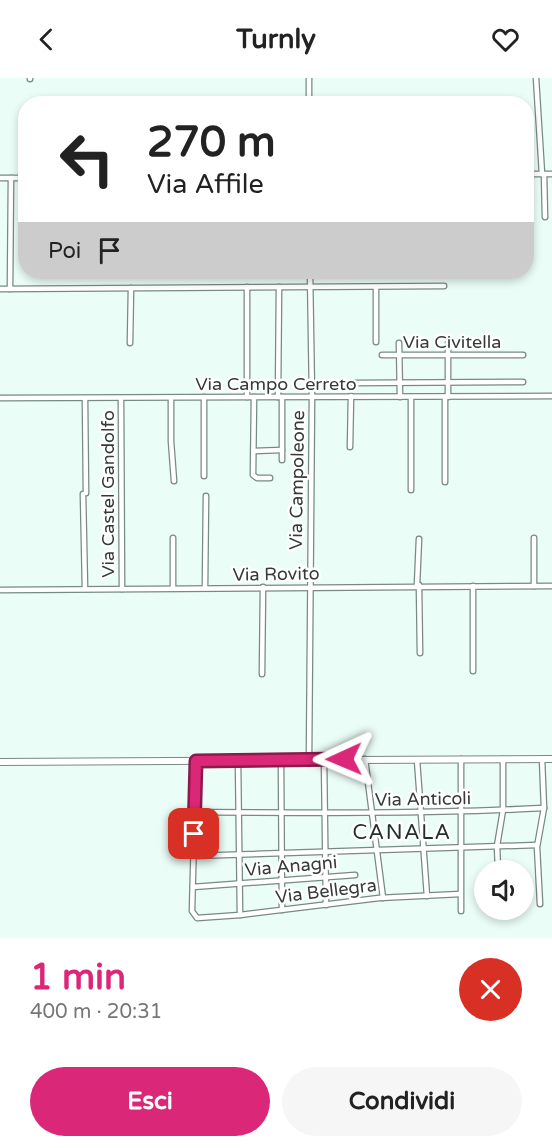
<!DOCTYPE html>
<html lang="it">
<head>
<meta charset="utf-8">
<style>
	:root { --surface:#fff; --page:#f6f6f6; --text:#222; --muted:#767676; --accent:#db2777 }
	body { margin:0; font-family:"Varela Round",sans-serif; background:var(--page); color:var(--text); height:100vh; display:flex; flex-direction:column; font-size:22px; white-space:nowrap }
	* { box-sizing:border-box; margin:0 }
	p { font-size:20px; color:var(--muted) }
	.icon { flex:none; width:33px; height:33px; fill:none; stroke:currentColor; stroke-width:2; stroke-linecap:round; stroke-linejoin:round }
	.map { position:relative; height:860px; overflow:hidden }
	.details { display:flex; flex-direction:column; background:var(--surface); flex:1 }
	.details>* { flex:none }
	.hud { position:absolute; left:18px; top:18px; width:516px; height:183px; border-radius:24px; box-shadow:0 3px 9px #0003; background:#fff; color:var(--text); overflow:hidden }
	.controls { position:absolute; left:474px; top:782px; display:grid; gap:12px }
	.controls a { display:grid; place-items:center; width:60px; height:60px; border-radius:50%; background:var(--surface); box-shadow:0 3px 9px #0003; font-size:30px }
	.pin { position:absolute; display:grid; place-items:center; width:51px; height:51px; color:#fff; margin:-26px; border-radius:12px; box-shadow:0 3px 9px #0006 }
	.me { position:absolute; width:66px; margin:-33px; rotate:269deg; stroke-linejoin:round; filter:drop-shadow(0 0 4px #0008) }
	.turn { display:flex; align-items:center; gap:21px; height:126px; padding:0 30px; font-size:27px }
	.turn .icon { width:78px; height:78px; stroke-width:2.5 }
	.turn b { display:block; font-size:42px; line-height:51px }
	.then { display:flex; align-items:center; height:57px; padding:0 30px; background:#0003; gap:12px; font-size:22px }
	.round { display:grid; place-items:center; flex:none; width:63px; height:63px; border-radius:32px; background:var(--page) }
	.headline { display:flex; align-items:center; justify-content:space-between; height:102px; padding:0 30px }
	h1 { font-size:36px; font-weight:700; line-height:45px; color:var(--accent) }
	.primary-button { display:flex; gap:12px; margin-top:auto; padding:12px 30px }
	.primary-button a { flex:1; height:69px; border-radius:36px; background:var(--accent); color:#fff; font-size:24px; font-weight:700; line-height:69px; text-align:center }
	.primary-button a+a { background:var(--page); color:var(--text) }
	header { display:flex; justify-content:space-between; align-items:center; height:78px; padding:0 30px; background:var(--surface); font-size:27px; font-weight:700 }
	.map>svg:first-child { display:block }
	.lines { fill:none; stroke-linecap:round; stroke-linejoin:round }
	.street-casing { stroke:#798984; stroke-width:7 }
	.secondary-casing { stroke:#798984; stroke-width:8 }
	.street { stroke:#fff; stroke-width:4.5 }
	.secondary { stroke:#fff; stroke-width:6 }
	.route-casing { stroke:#8e194d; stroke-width:15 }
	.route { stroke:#db2777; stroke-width:10 }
	.labels { text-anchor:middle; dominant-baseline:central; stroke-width:5; stroke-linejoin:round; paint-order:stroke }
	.street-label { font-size:18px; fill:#343b39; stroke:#fff }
	.quarter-label { font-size:21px; letter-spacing:1.5px; fill:#22302b; stroke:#fff }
</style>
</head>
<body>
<header><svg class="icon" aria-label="back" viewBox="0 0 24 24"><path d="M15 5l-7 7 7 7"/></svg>Turnly<svg class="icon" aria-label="heart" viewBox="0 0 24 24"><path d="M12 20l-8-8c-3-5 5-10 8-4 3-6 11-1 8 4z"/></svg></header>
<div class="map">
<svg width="552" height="860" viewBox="0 0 552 860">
	<rect width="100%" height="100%" fill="#ebfdf7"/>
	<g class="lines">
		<defs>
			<g id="street">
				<path d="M 30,0 L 30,1"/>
				<path d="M 309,0 L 309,26"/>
				<path d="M 536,0 L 542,96"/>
				<path d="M 221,25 L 221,26"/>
				<path d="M 526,96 L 552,96"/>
				<path d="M 544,96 L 545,139"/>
				<path d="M 0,100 L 26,100"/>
				<path d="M 247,209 L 247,319"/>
				<path d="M 376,209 L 376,264"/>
				<path d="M 0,211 L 444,208"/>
				<path d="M 10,211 L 11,100"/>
				<path d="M 130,265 L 131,210"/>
				<path d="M 399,265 L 400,319"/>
				<path d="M 382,277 L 523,277"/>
				<path d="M 353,305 L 523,304"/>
				<path d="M 254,319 L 253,397 L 257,400 L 270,400"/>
				<path d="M 278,319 L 279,209"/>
				<path d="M 282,319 L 282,382"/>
				<path d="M 445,319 L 445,404"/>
				<path d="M 448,319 L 448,265"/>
				<path d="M 0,320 L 552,318"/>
				<path d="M 171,320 L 171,363 L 174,403"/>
				<path d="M 85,321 L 86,415"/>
				<path d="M 121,321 L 122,511"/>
				<path d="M 350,369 L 351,318"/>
				<path d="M 254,373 L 282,372"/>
				<path d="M 204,398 L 204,319"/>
				<path d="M 411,412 L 411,319"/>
				<path d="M 83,416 L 85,511"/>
				<path d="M 534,460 L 534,508"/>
				<path d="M 417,507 L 419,461"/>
				<path d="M 419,507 L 420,575"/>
				<path d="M 173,510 L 173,460"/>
				<path d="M 205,510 L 206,418"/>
				<path d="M 0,512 L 552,508"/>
				<path d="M 473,593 L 473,508"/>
				<path d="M 262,596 L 263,509"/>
				<path d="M 324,681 L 326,827"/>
				<path d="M 365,681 L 383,820"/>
				<path d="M 238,682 L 240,837"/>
				<path d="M 281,682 L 282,832"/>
				<path d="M 309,682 L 312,318 L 310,194"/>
				<path d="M 417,682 L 427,818"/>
				<path d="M 196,683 L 192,833 L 197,840 L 240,837 L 379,820 L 460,816"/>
				<path d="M 195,734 C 311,735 427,736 544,730"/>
				<path d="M 193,778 L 537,767"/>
				<path d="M 498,792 L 497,768 L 503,732 L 503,681"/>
				<path d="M 193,809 L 355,797"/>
				<path d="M 540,826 L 537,769 L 544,730 L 542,681"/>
				<path d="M 461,833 L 461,681"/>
			</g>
			<path id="secondary" d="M 0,684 L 552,681"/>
		</defs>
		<use href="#street" class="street-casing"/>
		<use href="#secondary" class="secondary-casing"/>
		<use href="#street" class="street"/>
		<use href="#secondary" class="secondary"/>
	</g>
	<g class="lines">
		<defs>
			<path id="route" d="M 194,756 L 196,683 L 344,681"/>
		</defs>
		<use href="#route" class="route-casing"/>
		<use href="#route" class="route"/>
	</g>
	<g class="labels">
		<g class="street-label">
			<text x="452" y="264">Via Civitella</text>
			<text x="276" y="306">Via Campo Cerreto</text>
			<text transform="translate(297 402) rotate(-89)">Via Campoleone</text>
			<text transform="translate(108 416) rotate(-90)">Via Castel Gandolfo</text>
			<text transform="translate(276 496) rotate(-1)">Via Rovito</text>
			<text transform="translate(423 721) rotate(-1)">Via Anticoli</text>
			<text transform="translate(291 788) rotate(-5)">Via Anagni</text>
			<text transform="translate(326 813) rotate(-7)">Via Bellegra</text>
		</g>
		<g class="quarter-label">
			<text x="402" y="754">CANALA</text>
		</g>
	</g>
</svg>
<div class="controls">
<a><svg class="icon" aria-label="sound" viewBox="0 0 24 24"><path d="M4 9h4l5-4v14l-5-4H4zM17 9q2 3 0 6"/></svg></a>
</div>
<div class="pin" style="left:194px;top:756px;background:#d93025"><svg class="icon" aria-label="arrive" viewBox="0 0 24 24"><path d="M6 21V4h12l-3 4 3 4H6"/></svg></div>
<svg class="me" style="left:344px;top:681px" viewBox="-20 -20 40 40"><path d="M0-17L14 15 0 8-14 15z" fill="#db2777" stroke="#fff" stroke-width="4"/></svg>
<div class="hud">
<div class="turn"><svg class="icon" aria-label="left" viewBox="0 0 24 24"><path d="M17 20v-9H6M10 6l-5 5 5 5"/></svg><div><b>270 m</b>Via Affile</div></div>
<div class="then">Poi<svg class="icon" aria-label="arrive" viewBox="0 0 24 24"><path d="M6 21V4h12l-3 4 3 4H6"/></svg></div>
</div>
</div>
<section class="details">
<div class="headline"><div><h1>1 min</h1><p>400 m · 20:31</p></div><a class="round" style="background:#d93025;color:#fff"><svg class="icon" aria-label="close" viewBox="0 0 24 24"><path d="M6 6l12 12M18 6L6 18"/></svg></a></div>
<div class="primary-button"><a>Esci</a><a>Condividi</a></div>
</section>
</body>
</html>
